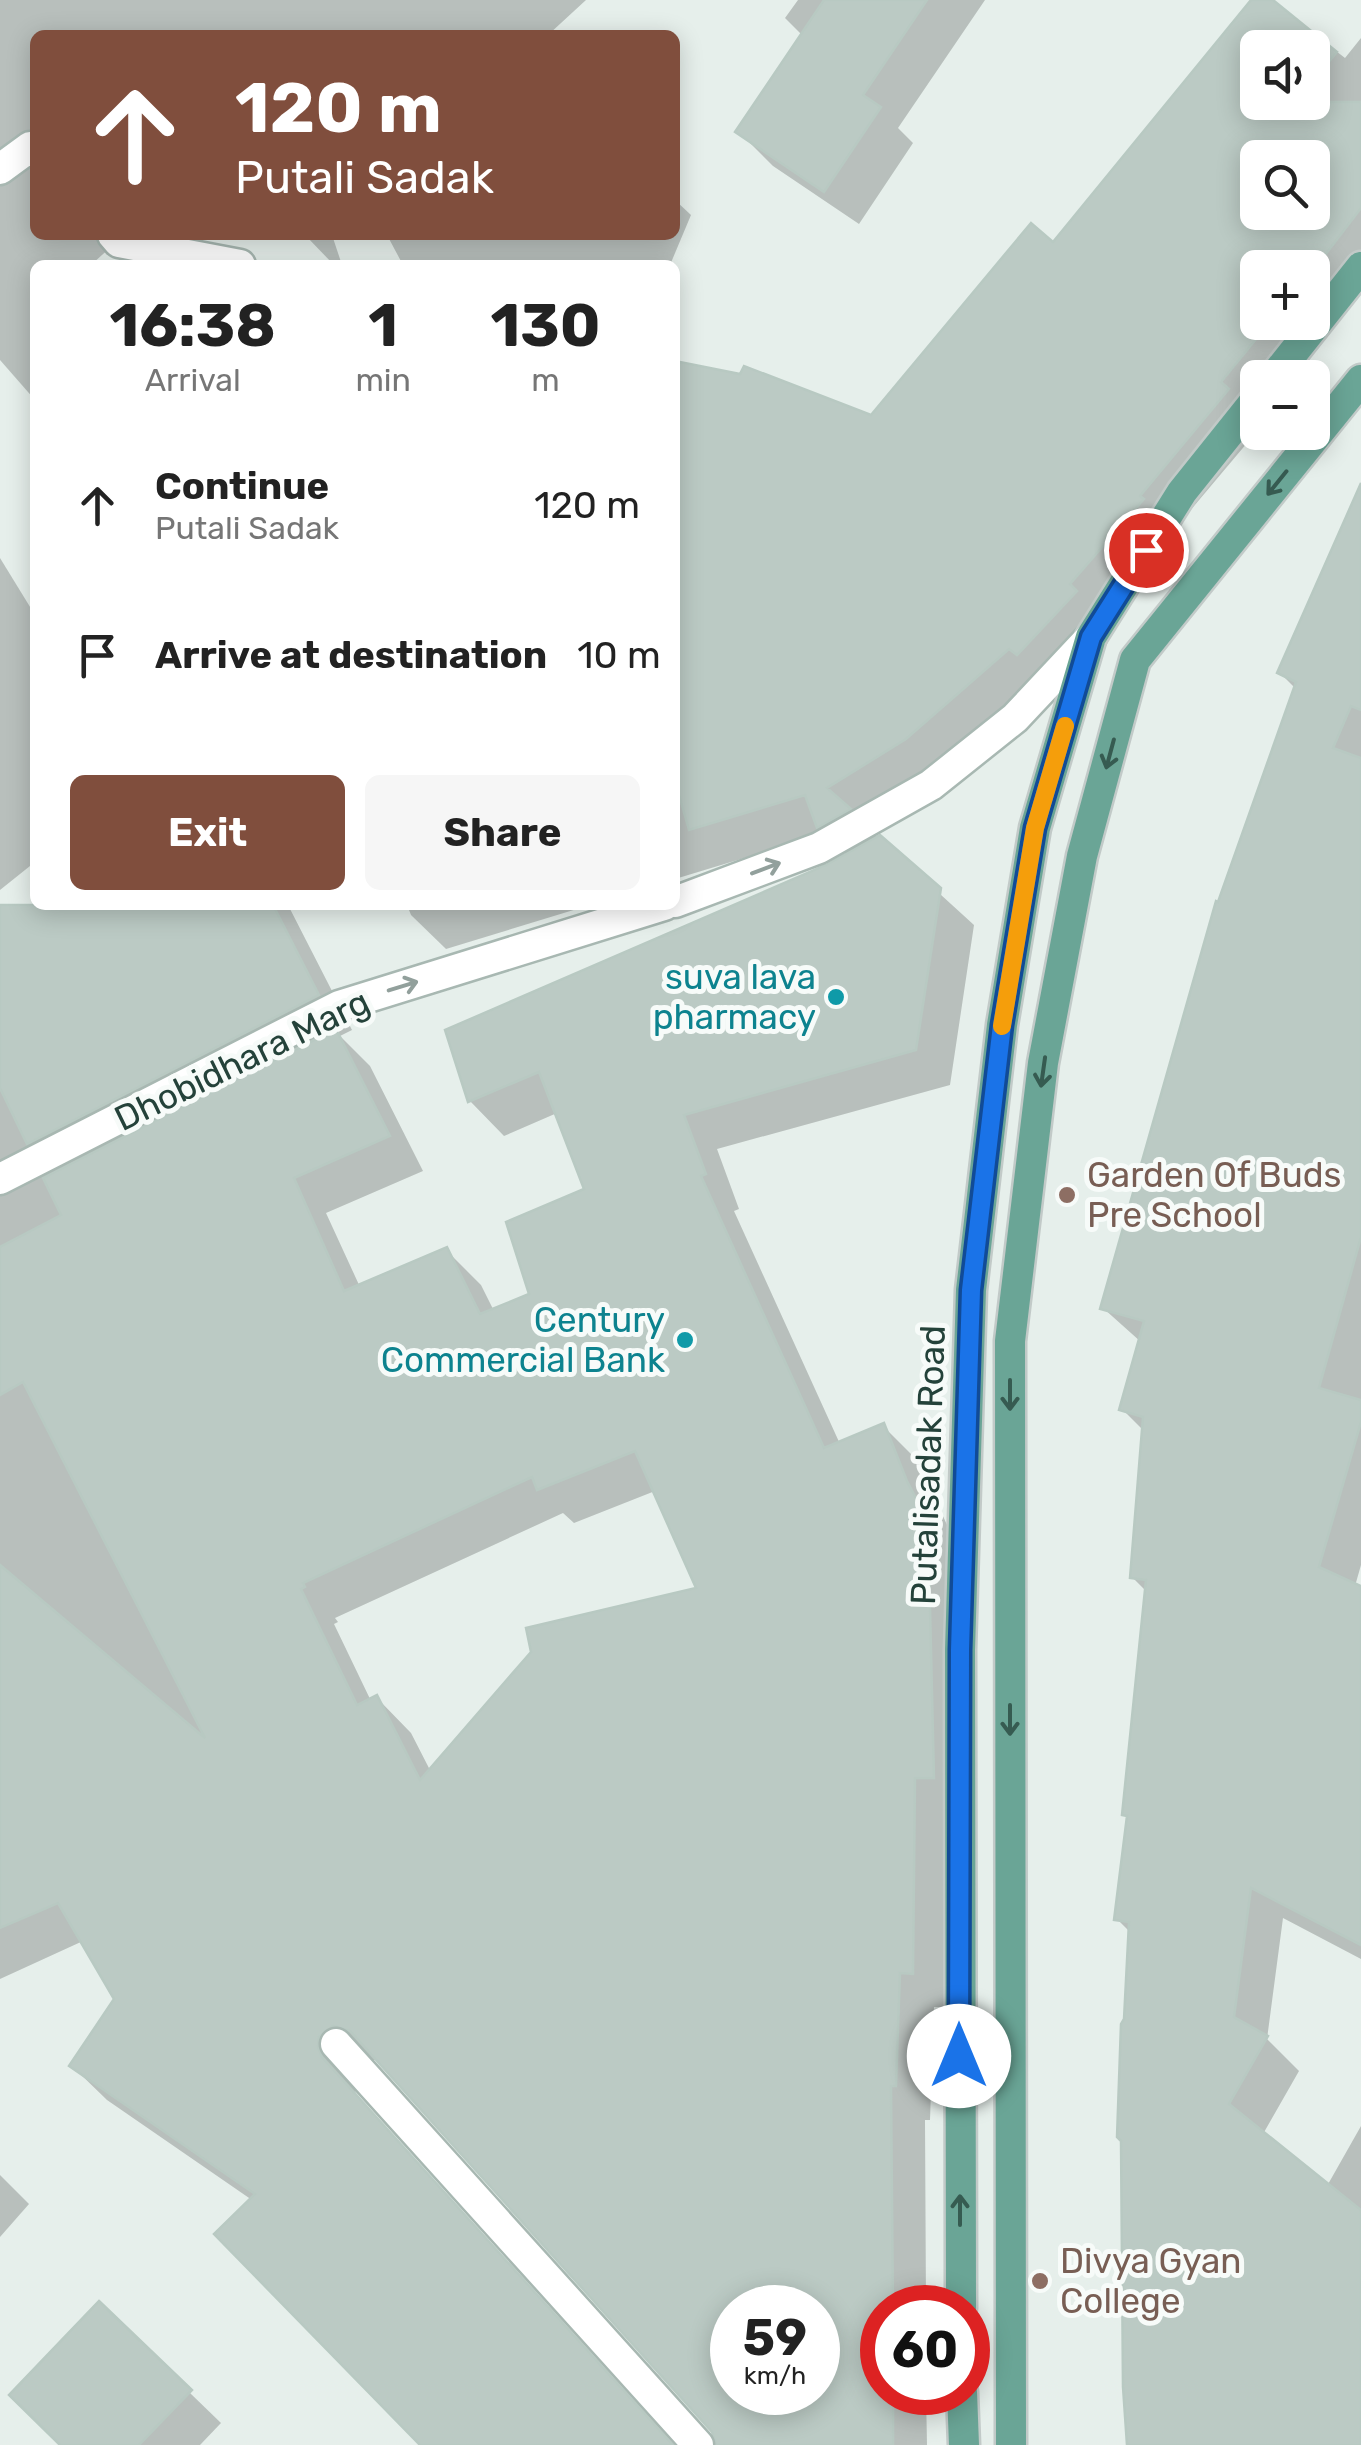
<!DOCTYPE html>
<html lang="en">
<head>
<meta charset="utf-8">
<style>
	:root { --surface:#fff; --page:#f6f6f6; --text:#222; --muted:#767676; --accent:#804e3d }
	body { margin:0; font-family:Rubik,sans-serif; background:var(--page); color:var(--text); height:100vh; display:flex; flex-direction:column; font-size:38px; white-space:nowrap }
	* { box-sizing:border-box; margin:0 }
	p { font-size:32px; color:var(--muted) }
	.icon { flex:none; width:55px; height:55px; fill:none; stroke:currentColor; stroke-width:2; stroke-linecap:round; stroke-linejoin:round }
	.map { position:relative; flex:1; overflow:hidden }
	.details { position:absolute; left:30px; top:260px; width:650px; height:650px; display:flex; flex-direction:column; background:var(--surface); border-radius:15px; box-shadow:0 5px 25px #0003 }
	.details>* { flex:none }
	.banner { position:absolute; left:30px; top:30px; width:650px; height:210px; border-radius:15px; box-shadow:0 5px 25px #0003; background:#804e3d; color:#fff; overflow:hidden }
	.controls { position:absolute; left:1240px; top:30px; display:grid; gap:20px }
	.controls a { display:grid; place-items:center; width:90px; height:90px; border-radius:15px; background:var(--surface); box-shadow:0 5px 25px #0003; font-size:50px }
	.speed { position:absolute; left:710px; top:2285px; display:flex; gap:20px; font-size:50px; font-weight:700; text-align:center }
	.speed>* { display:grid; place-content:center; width:130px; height:130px; border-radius:50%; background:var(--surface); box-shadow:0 5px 25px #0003; line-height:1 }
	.speed small { font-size:25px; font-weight:400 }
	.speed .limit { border:15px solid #d22; background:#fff; color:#111 }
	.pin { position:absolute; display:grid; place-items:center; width:85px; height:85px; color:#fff; margin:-42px; border:5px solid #fff; border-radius:50%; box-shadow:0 2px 10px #0007 }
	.me { position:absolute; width:110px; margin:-55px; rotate:0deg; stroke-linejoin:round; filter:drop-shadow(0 0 8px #0008) }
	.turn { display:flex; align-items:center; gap:35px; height:210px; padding:0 40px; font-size:45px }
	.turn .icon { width:130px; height:130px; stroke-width:2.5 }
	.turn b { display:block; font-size:70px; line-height:85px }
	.eta { display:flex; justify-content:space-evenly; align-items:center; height:170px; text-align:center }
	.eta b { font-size:60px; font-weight:700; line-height:70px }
	.primary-button { display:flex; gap:20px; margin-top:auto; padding:20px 40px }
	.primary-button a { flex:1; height:115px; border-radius:15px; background:var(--accent); color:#fff; font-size:40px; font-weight:700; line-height:115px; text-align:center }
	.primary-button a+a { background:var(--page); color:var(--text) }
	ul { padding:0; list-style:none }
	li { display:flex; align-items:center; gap:30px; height:150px; padding:0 40px }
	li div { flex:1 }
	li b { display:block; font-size:38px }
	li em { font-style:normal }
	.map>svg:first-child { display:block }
	.shadow { fill:#0003; fill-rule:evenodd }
	.building { fill:#bbcac4; stroke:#b8c9c2; stroke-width:2.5; fill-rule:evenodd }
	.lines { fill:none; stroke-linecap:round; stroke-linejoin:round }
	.lane-casing { stroke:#a8b8b2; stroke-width:35 }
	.street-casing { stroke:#a8b8b2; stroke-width:35 }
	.primary-casing { stroke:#c2cac8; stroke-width:35 }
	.lane { stroke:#fff; stroke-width:30 }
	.street { stroke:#fff; stroke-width:30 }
	.primary { stroke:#6aa596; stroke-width:30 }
	.oneway { stroke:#365b51 }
	.oneway2 { stroke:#92a09c }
	.route-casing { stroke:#114b97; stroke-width:25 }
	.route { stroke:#1a73e8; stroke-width:18 }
	.slow { stroke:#f59e0b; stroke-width:18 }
	.culture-dot { fill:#0f9aa8; stroke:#f7fbf9; stroke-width:4 }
	.education-dot { fill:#8d6e63; stroke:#f7fbf9; stroke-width:4 }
	.labels { text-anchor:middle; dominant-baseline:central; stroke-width:10; stroke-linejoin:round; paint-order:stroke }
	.culture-label { font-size:35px; fill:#0d838f; stroke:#f7fbf9; text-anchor:end }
	.street-label { font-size:35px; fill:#24423a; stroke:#f7fbf9 }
	.education-label { font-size:35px; fill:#785e54; stroke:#f7fbf9; text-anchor:start }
</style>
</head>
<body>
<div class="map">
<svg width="1361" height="2445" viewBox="0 0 1361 2445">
	<rect width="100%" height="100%" fill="#e6efeb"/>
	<g class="shadow">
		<path d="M 0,0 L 586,0 L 548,35 L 35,35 L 35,235 L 124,235 L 91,265 L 35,265 L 35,400 L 0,360 Z"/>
		<path d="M 798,0 L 985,0 L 898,128 L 913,143 L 859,224 L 773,166 L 739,132 L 803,36 L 785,18 Z"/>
		<path d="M 1254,0 L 1270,0 L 1345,58 L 1361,38 L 1361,285 L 1286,378 L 1258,378 L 1258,430 L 1173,531 L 1177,535 L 1103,620 L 1110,627 L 861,822 L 974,925 L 950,1085 L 717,1149 L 739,1209 L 734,1211 L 840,1444 L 883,1426 L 918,1461 L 962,1558 L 947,2007 L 934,2007 L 930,2120 L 925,2120 L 926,2308 L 882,2308 L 882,2392 L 926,2392 L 927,2445 L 730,2445 L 378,2060 L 367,2060 L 351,2075 L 356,2094 L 673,2445 L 423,2445 L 252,2200 L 107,2100 L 72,2066 L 117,1999 L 83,1941 L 0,1979 L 0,950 L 43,905 L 288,905 L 352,1030 L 340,1036 L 370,1066 L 423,1171 L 326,1213 L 360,1287 L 446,1250 L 481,1285 L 494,1311 L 532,1295 L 587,1190 L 557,1113 L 504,1136 L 470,1101 L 848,856 L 826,833 L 675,879 L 675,364 L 872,418 L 1054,245 ZM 1258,48 L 1312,48 L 1312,102 L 1258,102 ZM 1258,158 L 1312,158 L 1312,212 L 1258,212 ZM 1258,268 L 1312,268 L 1312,322 L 1258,322 ZM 655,1491 L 700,1590 L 431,1772 L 411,1733 L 377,1698 L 371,1701 L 334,1624 L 338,1622 L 335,1618 L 563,1513 L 574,1523 ZM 732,2308 L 818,2308 L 818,2392 L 732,2392 Z"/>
		<path d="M 675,200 L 691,215 L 670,265 L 403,265 L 387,235 L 675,235 Z"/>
		<path d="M 305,235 L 332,235 L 342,265 L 334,265 Z"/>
		<path d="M 0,558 L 35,615 L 35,862 L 0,890 Z"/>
		<path d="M 1361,590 L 1361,1565 L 1355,1586 L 1361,1589 L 1361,1959 L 1283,1918 L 1267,2039 L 1299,2071 L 1263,2134 L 1327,2186 L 1361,2126 L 1361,2445 L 1128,2445 L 1126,2020 L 1131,1933 L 1117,1919 L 1129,1819 L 1124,1815 L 1147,1592 L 1133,1578 L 1144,1431 L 1122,1409 L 1141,1342 L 1103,1308 L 1296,689 L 1280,673 Z"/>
		<path d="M 407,905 L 590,905 L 446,949 L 411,915 Z"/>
		<path d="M 0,2175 L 29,2204 L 0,2237 Z"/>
		<path d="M 99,2305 L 221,2423 L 200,2445 L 63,2445 Z"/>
	</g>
	<g class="building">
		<path d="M 824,0 L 927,0 L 863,95 L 881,107 L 824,192 L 735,132 Z"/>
		<path d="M 1251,0 L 1273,0 L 1337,52 L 1312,82 L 1312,48 L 1258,48 L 1258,102 L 1361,102 L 1361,208 L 1312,272 L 1312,268 L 1258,268 L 1258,322 L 1270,322 L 1221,382 L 1229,389 L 1140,496 L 1144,499 L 1070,584 L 1077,591 L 1017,655 L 1009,649 L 906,739 L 827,788 L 851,809 L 817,828 L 805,795 L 689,830 L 675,781 L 675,361 L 740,374 L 744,366 L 871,415 L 1031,223 L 1053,242 ZM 1258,158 L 1312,158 L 1312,212 L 1258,212 Z"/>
		<path d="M 1361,483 L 1361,710 L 1351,706 L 1333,748 L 1361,758 L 1361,1237 L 1319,1388 L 1361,1400 L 1361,1422 L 1319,1567 L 1361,1586 L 1361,1945 L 1251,1888 L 1234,2017 L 1268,2036 L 1229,2104 L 1361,2210 L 1361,2445 L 1127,2445 L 1123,2387 L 1121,2141 L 1117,2137 L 1121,2024 L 1124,2019 L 1129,1922 L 1114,1920 L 1127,1816 L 1122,1815 L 1146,1580 L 1130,1578 L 1143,1417 L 1119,1410 L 1144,1321 L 1100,1309 L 1216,901 L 1218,902 L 1296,682 L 1277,673 Z"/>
		<path d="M 880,835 L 941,888 L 916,1050 L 684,1115 L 706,1174 L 701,1176 L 824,1448 L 884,1423 L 907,1481 L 928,1521 L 934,1778 L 915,1778 L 913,1974 L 900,1973 L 896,2086 L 891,2086 L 893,2308 L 882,2308 L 882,2392 L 893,2392 L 893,2445 L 716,2445 L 712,2432 L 350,2031 L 333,2026 L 319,2037 L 318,2047 L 322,2057 L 673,2445 L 420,2445 L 214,2234 L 255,2194 L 69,2066 L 114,1999 L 58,1903 L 0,1928 L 0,1565 L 205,1738 L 23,1382 L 0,1395 L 0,1247 L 61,1215 L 43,1178 L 336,1029 L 390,1136 L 294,1178 L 344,1291 L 447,1247 L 480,1314 L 529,1294 L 506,1222 L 584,1189 L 539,1072 L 468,1102 L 445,1030 L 826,865 ZM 635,1451 L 696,1588 L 526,1628 L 531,1652 L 420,1780 L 377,1695 L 357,1705 L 301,1589 L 305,1587 L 303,1583 L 532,1477 L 537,1490 ZM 732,2308 L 818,2308 L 818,2392 L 732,2392 Z"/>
		<path d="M 0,905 L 273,905 L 319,995 L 27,1144 L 0,1088 Z"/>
		<path d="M 99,2301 L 192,2390 L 139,2445 L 60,2445 L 9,2395 Z"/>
	</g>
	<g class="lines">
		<defs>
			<path id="lane" d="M 336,2044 L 698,2445"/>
			<g id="street">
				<path d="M 0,169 L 30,147 L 35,152"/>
				<path d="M 113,235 L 119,242 L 240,265"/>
				<path d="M 675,902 L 819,848 L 931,785 L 1015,718 L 1091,637"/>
				<path d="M 0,1179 L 339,1006 L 664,905"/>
			</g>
			<g id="primary">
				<path d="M 1273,378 L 1361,267"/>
				<path d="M 961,2308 L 960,1650 L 971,1290 L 1002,1025 L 1035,828 L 1091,637 L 1182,492 L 1258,397"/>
				<path d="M 962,2392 L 964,2445"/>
				<path d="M 1011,2445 L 1010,1341 L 1043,1063 L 1082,856 L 1135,660 L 1361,380"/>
			</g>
		</defs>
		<use href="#lane" class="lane-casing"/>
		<use href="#street" class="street-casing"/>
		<use href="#primary" class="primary-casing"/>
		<use href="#lane" class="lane"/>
		<use href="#street" class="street"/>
		<use href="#primary" class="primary"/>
	</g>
	<defs><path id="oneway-shaft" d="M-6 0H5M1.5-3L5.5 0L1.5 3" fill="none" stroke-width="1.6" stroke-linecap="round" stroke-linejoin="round" transform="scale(2.5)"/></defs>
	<g class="oneway">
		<use href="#oneway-shaft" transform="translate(1277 483) rotate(129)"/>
		<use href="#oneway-shaft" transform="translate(1110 754) rotate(105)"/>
		<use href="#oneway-shaft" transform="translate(1043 1072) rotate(98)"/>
		<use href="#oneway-shaft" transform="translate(1010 1395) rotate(90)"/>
		<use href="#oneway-shaft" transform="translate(1010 1720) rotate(90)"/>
		<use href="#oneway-shaft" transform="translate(960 2210) rotate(-90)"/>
	</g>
	<g class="oneway2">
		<use href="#oneway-shaft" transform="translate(766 868) rotate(-21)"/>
		<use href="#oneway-shaft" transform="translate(403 986) rotate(-17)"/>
	</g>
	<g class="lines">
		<defs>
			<path id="route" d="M 959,2056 L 960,1650 L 971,1290 L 1002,1025 L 1035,828 L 1091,637 L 1146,550"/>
		</defs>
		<use href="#route" class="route-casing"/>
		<use href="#route" class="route"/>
		<path class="slow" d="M 1002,1026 L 1035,828 L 1065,726"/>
	</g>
	<g class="culture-dot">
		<circle cx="836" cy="997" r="10"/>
		<circle cx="685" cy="1340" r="10"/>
	</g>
	<g class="education-dot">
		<circle cx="1067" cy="1195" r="10"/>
		<circle cx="1040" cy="2281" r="10"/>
	</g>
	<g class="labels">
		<g class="culture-label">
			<text x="816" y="977">suva lava<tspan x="816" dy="40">pharmacy</tspan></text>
			<text x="665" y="1320">Century<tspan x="665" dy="40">Commercial Bank</tspan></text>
		</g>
		<g class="street-label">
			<text transform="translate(242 1060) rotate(-26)">Dhobidhara Marg</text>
			<text transform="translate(928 1465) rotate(-88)">Putalisadak Road</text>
		</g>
		<g class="education-label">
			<text x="1087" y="1175">Garden Of Buds<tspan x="1087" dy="40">Pre School</tspan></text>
			<text x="1060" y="2261">Divya Gyan<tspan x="1060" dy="40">College</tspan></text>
		</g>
	</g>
</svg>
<div class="controls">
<a><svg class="icon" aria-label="sound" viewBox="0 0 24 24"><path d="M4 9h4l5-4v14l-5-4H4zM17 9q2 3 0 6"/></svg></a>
<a><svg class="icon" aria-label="search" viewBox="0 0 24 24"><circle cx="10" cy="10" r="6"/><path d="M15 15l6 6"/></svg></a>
<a>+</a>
<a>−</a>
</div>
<div class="speed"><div>59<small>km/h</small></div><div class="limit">60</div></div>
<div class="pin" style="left:1146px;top:550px;background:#d93025"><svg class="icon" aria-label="arrive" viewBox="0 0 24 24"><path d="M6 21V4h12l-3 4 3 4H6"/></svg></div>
<svg class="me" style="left:959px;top:2056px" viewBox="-20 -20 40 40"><circle r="19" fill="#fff"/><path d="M0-13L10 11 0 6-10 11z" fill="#1a73e8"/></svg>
<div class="banner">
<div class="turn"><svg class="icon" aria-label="ahead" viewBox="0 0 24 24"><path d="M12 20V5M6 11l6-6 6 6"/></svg><div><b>120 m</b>Putali Sadak</div></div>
</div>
<section class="details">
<div class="eta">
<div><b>16:38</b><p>Arrival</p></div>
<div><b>1</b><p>min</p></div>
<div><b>130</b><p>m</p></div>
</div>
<ul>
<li><svg class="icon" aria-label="ahead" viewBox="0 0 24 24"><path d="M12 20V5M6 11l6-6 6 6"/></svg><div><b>Continue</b><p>Putali Sadak</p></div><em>120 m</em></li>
<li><svg class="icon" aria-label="arrive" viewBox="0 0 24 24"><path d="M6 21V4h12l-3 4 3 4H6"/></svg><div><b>Arrive at destination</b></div><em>10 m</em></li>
</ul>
<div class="primary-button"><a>Exit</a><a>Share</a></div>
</section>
</div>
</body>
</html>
